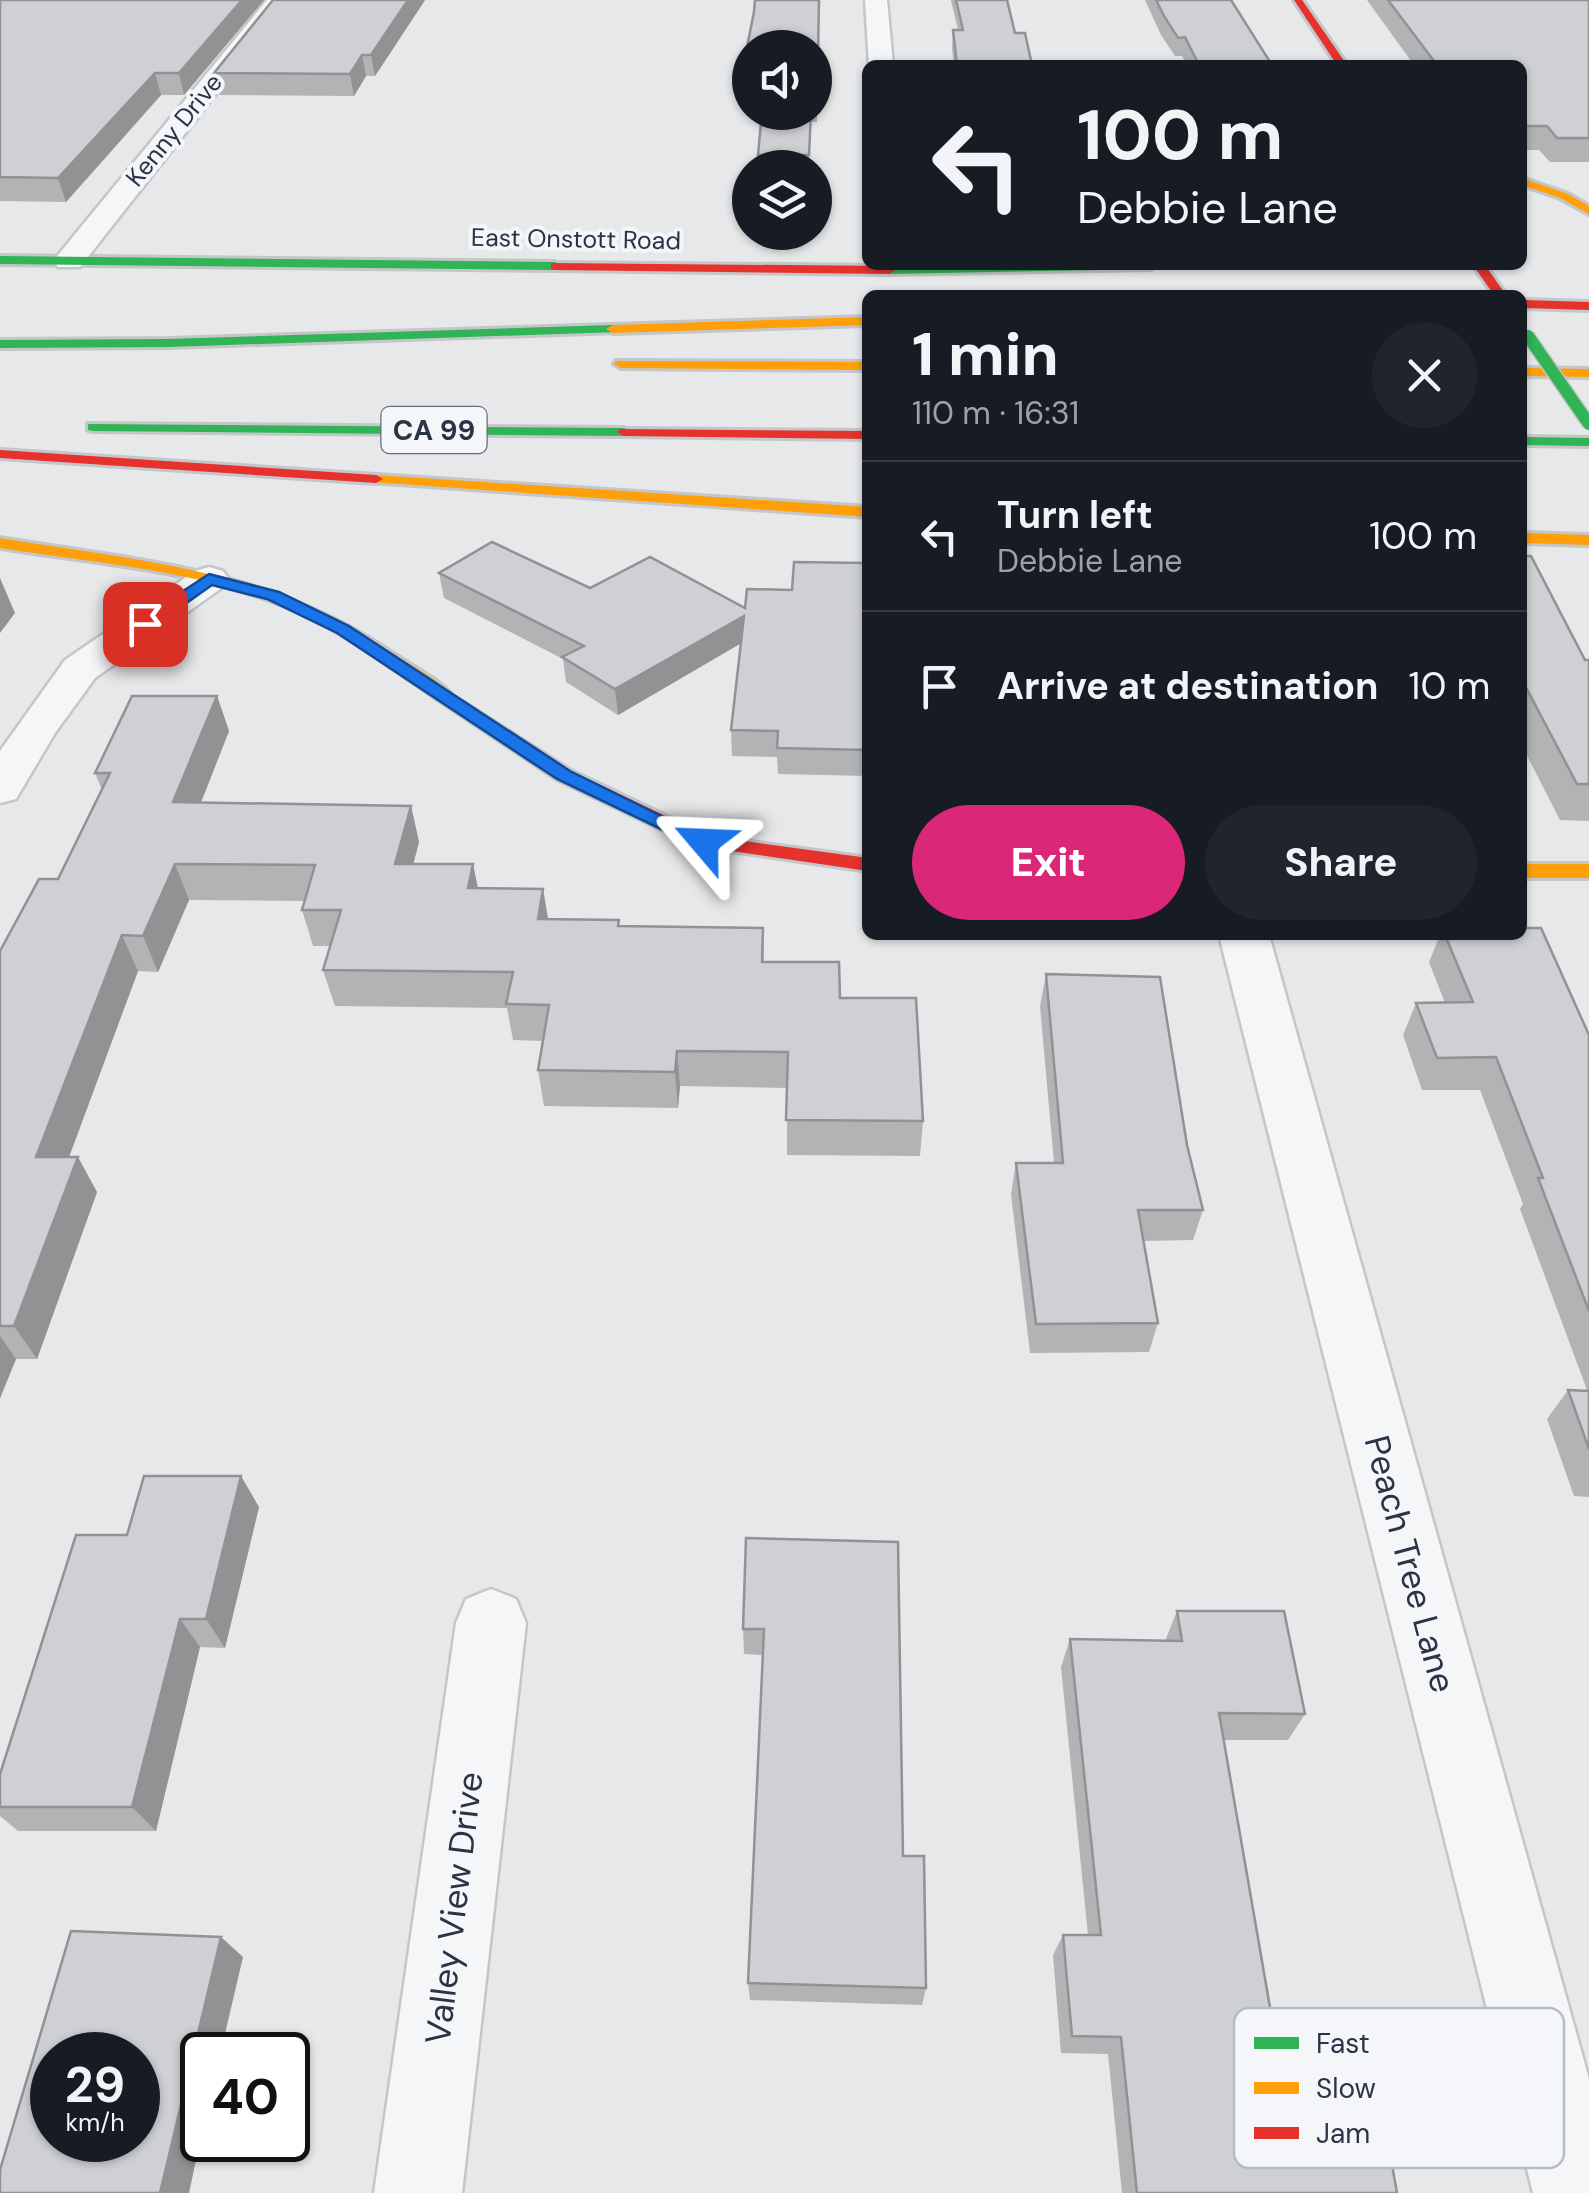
<!DOCTYPE html>
<html lang="en">
<head>
<meta charset="utf-8">
<style>
	:root { --surface:#171b24; --page:#20242c; --text:#f1f3f6; --muted:#9ea1a6; --line:#363941; --accent:#db2777 }
	body { margin:0; font-family:"DM Sans",sans-serif; background:var(--page); color:var(--text); height:100vh; display:flex; flex-direction:column; font-size:38px; white-space:nowrap }
	* { box-sizing:border-box; margin:0 }
	p { font-size:32px; color:var(--muted) }
	.icon { flex:none; width:55px; height:55px; fill:none; stroke:currentColor; stroke-width:2; stroke-linecap:round; stroke-linejoin:round }
	.map { position:relative; flex:1; overflow:hidden }
	.drawer { position:absolute; left:862px; top:290px; width:665px; height:650px; display:flex; flex-direction:column; background:var(--surface); border-radius:15px; box-shadow:0 2px 8px #0004 }
	.drawer>* { flex:none }
	.banner { position:absolute; left:862px; top:60px; width:665px; height:210px; border-radius:15px; box-shadow:0 2px 8px #0004; background:#171b24; color:var(--text); overflow:hidden }
	.tools { position:absolute; left:732px; top:30px; display:grid; gap:20px }
	.tools a { display:grid; place-items:center; width:100px; height:100px; border-radius:50%; background:var(--surface); box-shadow:0 2px 8px #0004; font-size:50px }
	.speed { position:absolute; left:30px; top:2032px; display:flex; gap:20px; font-size:50px; font-weight:700; text-align:center }
	.speed>* { display:grid; place-content:center; width:130px; height:130px; border-radius:50%; background:var(--surface); box-shadow:0 2px 8px #0004; line-height:1 }
	.speed small { font-size:25px; font-weight:400 }
	.speed .limit { border:5px solid #111; border-radius:15px; background:#fff; color:#111 }
	.pin { position:absolute; display:grid; place-items:center; width:85px; height:85px; color:#fff; margin:-42px; border-radius:20px; box-shadow:0 5px 15px #0006 }
	.me { position:absolute; width:110px; margin:-55px; rotate:296deg; stroke-linejoin:round; filter:drop-shadow(0 0 8px #0008) }
	.turn { display:flex; align-items:center; gap:35px; height:210px; padding:0 50px; font-size:45px }
	.turn .icon { width:130px; height:130px; stroke-width:2.5 }
	.turn b { display:block; font-size:70px; line-height:85px }
	.round { display:grid; place-items:center; flex:none; width:105px; height:105px; border-radius:52px; background:var(--page) }
	.head { display:flex; align-items:center; justify-content:space-between; height:170px; padding:0 50px }
	h1 { font-size:60px; font-weight:800; line-height:75px }
	.primary-button { display:flex; gap:20px; margin-top:auto; padding:20px 50px }
	.primary-button a { flex:1; height:115px; border-radius:60px; background:var(--accent); color:#fff; font-size:40px; font-weight:800; line-height:115px; text-align:center }
	.primary-button a+a { background:var(--page); color:var(--text) }
	ul { padding:0; list-style:none }
	li { display:flex; align-items:center; gap:30px; height:150px; padding:0 50px; border-top:2px solid var(--line) }
	li div { flex:1 }
	li b { display:block; font-size:38px }
	li em { font-style:normal }
	.map>svg:first-child { display:block }
	.lines { fill:none; stroke-linecap:round; stroke-linejoin:round }
	.street-casing { stroke:#c4c6c8; stroke-width:5 }
	.fast-casing { stroke:#c4c6c8; stroke-width:6 }
	.slow-casing { stroke:#c4c6c8; stroke-width:6 }
	.jam-casing { stroke:#c4c6c8; stroke-width:6 }
	.street { fill:#f5f6f7; fill-rule:evenodd }
	.fast { fill:#30b455; fill-rule:evenodd }
	.slow { fill:#ff9f0a; fill-rule:evenodd }
	.jam { fill:#e5322d; fill-rule:evenodd }
	.fast-bridge-casing { stroke:#c4c6c8; stroke-width:15; stroke-linecap:butt }
	.fast-bridge { stroke:#30b455; stroke-width:12 }
	.wall { fill:#b1b3b5 }
	.shaded-wall { fill:#909294 }
	.building { fill:#ced0d3; stroke:#909294; stroke-width:2.5; fill-rule:evenodd }
	.route { fill:#1a73e8; stroke:#114b97; stroke-width:2.5 }
	.labels { text-anchor:middle; dominant-baseline:central; stroke-width:8; stroke-linejoin:round; paint-order:stroke }
	.far-street-label { font-size:25px; fill:#2b3445; stroke:#f4f6f9 }
	.shield { fill:#f4f6f9; stroke:#676e7b; stroke-width:2.5 }
	.shield-label { font-size:28px; font-weight:bold; fill:#2b3445 }
	.near-street-label { font-size:35px; fill:#2b3445; stroke:#f4f6f9 }
	.key { fill:#f4f6f9; stroke:#b8bcc3; stroke-width:2.5 }
	.key-label { font-size:28px; fill:#2b3445 }
</style>
</head>
<body>
<div class="map">
<svg width="1589" height="2193" viewBox="0 0 1589 2193">
	<rect width="100%" height="100%" fill="#e6e8ea"/>
	<g class="lines">
		<defs>
			<g id="street">
				<path d="M 267,0 L 290,0 L 80,267 L 58,267 L 54,261 L 58,255 Z"/>
				<path d="M 865,0 L 887,0 L 893,65 L 869,65 Z"/>
				<path d="M 209,567 L 223,571 L 229,579 L 223,587 L 95,678 L 55,733 L 16,799 L 0,803 L 0,751 L 65,660 L 195,571 Z"/>
				<path d="M 1219,935 L 1269,935 L 1589,2079 L 1589,2193 L 1533,2193 Z"/>
				<path d="M 491,1589 L 516,1599 L 526,1623 L 462,2193 L 374,2193 L 456,1623 L 466,1599 Z"/>
			</g>
			<g id="fast">
				<path d="M 0,256 L 555,262 L 561,266 L 555,270 L 0,264 Z"/>
				<path d="M 958,265 L 1157,265 L 1151,269 L 889,274 L 883,270 L 889,266 Z"/>
				<path d="M 613,325 L 618,326 L 618,332 L 168,347 L 0,348 L 0,340 L 168,339 Z"/>
				<path d="M 88,424 L 624,428 L 631,432 L 624,436 L 93,431 L 88,430 Z"/>
				<path d="M 1522,437 L 1589,438 L 1589,446 L 1522,445 Z"/>
			</g>
			<g id="slow">
				<path d="M 1522,178 L 1568,194 L 1589,206 L 1589,214 L 1560,198 L 1522,185 Z"/>
				<path d="M 868,317 L 868,325 L 613,333 L 606,329 L 613,325 Z"/>
				<path d="M 616,361 L 868,362 L 868,370 L 621,368 L 614,364 Z"/>
				<path d="M 1522,368 L 1589,369 L 1589,377 L 1522,376 Z"/>
				<path d="M 376,475 L 868,507 L 868,517 L 371,482 L 369,479 Z"/>
				<path d="M 1522,533 L 1589,535 L 1589,545 L 1522,543 Z"/>
				<path d="M 0,538 C 146,562 268,569 394,654 C 413,667 436,678 451,694 L 442,699 L 436,698 C 387,665 340,628 285,606 C 195,570 95,563 0,548 Z"/>
				<rect x="1522" y="864" width="67" height="14"/>
			</g>
			<g id="jam">
				<path d="M 1294,0 L 1302,0 L 1347,65 L 1337,65 Z"/>
				<path d="M 551,263 L 889,266 L 895,270 L 889,274 L 555,270 L 551,269 Z"/>
				<path d="M 1473,265 L 1485,265 L 1506,295 L 1494,295 Z"/>
				<path d="M 1522,300 L 1589,302 L 1589,310 L 1522,308 Z"/>
				<path d="M 619,429 L 868,431 L 868,439 L 624,436 L 617,432 Z"/>
				<path d="M 0,450 L 376,475 L 383,479 L 376,483 L 0,458 Z"/>
				<path d="M 442,689 L 571,771 L 708,836 L 868,858 L 868,871 L 697,846 L 557,779 L 436,698 L 433,694 Z"/>
			</g>
		</defs>
		<use href="#street" class="street-casing"/>
		<use href="#fast" class="fast-casing"/>
		<use href="#slow" class="slow-casing"/>
		<use href="#jam" class="jam-casing"/>
		<use href="#street" class="street"/>
		<use href="#fast" class="fast"/>
		<use href="#slow" class="slow"/>
		<use href="#jam" class="jam"/>
		<defs>
			<path id="fast-bridge" d="M 1528,336 L 1589,424"/>
		</defs>
		<use href="#fast-bridge" class="fast-bridge-casing"/>
		<use href="#fast-bridge" class="fast-bridge"/>
	</g>
	<g class="wall">
		<path d="M 0,0 L 264,0 L 184,95 L 161,95 L 66,202 L 0,201 Z"/>
		<path d="M 425,0 L 375,76 L 366,76 L 354,96 L 220,95 L 214,73 Z"/>
		<path d="M 755,0 L 819,0 L 817,122 L 811,122 L 809,168 L 759,168 L 762,112 L 815,112 L 815,48 L 750,48 L 750,79 L 745,79 L 744,62 L 754,12 Z"/>
		<path d="M 951,0 L 1007,0 L 1015,33 L 1032,65 L 954,65 L 952,49 L 953,30 L 958,30 Z"/>
		<path d="M 1145,0 L 1231,0 L 1272,65 L 1187,65 L 1182,56 L 1175,56 L 1161,35 Z"/>
		<path d="M 1367,0 L 1589,0 L 1589,162 L 1550,162 L 1539,150 L 1522,150 L 1522,65 L 1414,65 Z"/>
		<path d="M 1522,556 L 1585,660 L 1589,660 L 1589,821 L 1560,820 L 1522,746 Z"/>
		<path d="M 439,573 L 590,588 L 745,608 L 868,591 L 868,776 L 778,774 L 777,757 L 732,756 L 731,730 L 741,643 L 618,715 L 566,682 L 563,659 L 444,598 Z"/>
		<path d="M 217,696 L 229,731 L 201,802 L 411,806 L 419,842 L 413,864 L 473,864 L 478,888 L 543,889 L 548,919 L 620,926 L 763,928 L 764,962 L 840,998 L 923,1121 L 920,1156 L 787,1155 L 787,1088 L 680,1086 L 678,1108 L 544,1106 L 538,1070 L 543,1041 L 513,1040 L 507,1008 L 335,1006 L 323,970 L 330,946 L 313,946 L 302,910 L 304,901 L 189,900 L 158,972 L 138,971 L 69,1157 L 97,1192 L 37,1359 L 16,1359 L 0,1398 L 0,951 L 58,879 L 102,790 L 95,773 Z"/>
		<path d="M 1440,935 L 1522,935 L 1589,1035 L 1589,1497 L 1574,1496 L 1547,1419 L 1568,1390 L 1587,1390 L 1520,1209 L 1523,1204 L 1480,1090 L 1422,1090 L 1403,1035 L 1416,1003 L 1445,1003 L 1429,962 Z"/>
		<path d="M 1046,974 L 1187,1145 L 1203,1210 L 1193,1240 L 1144,1241 L 1158,1323 L 1149,1352 L 1030,1353 L 1011,1194 L 1016,1163 L 1054,1163 L 1040,1006 Z"/>
		<path d="M 259,1507 L 225,1648 L 200,1647 L 156,1831 L 18,1831 L 0,1816 L 0,1774 L 127,1535 Z"/>
		<path d="M 746,1538 L 903,1856 L 926,1988 L 922,2005 L 750,2000 L 748,1983 L 763,1655 L 744,1654 L 743,1629 Z"/>
		<path d="M 1177,1611 L 1305,1714 L 1288,1740 L 1224,1740 L 1293,2140 L 1397,2193 L 1122,2193 L 1108,2054 L 1061,2053 L 1053,1955 L 1063,1935 L 1088,1935 L 1061,1667 L 1070,1639 L 1165,1641 Z"/>
	</g>
	<g class="shaded-wall">
		<path d="M 242,0 L 264,0 L 184,95 L 179,73 Z"/>
		<path d="M 408,0 L 425,0 L 375,76 L 371,55 Z"/>
		<path d="M 362,55 L 366,76 L 354,96 L 350,74 Z"/>
		<path d="M 155,73 L 161,95 L 66,202 L 58,178 Z"/>
		<path d="M 0,578 L 15,613 L 0,633 Z"/>
		<path d="M 744,616 L 745,641 L 618,715 L 615,689 Z"/>
		<path d="M 217,696 L 229,731 L 187,838 L 173,802 Z"/>
		<path d="M 411,806 L 419,842 L 404,900 L 395,864 Z"/>
		<path d="M 175,864 L 189,900 L 158,972 L 143,936 Z"/>
		<path d="M 473,864 L 480,900 L 468,888 Z"/>
		<path d="M 543,889 L 549,925 L 538,919 Z"/>
		<path d="M 122,935 L 138,971 L 56,1192 L 36,1157 Z"/>
		<path d="M 677,1051 L 680,1086 L 678,1108 L 675,1072 Z"/>
		<path d="M 78,1157 L 97,1192 L 37,1359 L 14,1326 Z"/>
		<path d="M 0,1336 L 16,1359 L 0,1398 Z"/>
		<path d="M 241,1476 L 259,1507 L 225,1648 L 206,1619 Z"/>
		<path d="M 180,1619 L 200,1647 L 156,1831 L 132,1807 Z"/>
		<path d="M 221,1937 L 243,1957 L 220,2055 L 202,2055 L 202,2132 L 189,2193 L 160,2193 Z"/>
	</g>
	<g class="building">
		<path d="M 0,0 L 242,0 L 179,73 L 155,73 L 58,178 L 0,177 Z"/>
		<path d="M 273,0 L 408,0 L 371,55 L 362,55 L 350,74 L 214,73 Z"/>
		<path d="M 755,0 L 819,0 L 817,105 L 815,105 L 815,48 L 750,48 L 750,62 L 744,62 L 754,12 Z"/>
		<path d="M 956,0 L 1007,0 L 1015,33 L 1025,33 L 1032,65 L 957,65 L 953,30 L 963,30 Z"/>
		<path d="M 1156,0 L 1231,0 L 1272,65 L 1199,65 L 1185,37 L 1178,38 L 1164,16 Z"/>
		<path d="M 1388,0 L 1589,0 L 1589,138 L 1557,138 L 1547,126 L 1522,126 L 1522,65 L 1437,65 Z"/>
		<path d="M 762,112 L 811,112 L 809,155 L 758,155 Z"/>
		<path d="M 492,542 L 590,588 L 650,557 L 745,608 L 747,589 L 792,590 L 794,562 L 865,563 L 865,591 L 868,591 L 868,750 L 777,748 L 778,731 L 731,730 L 744,616 L 615,689 L 562,657 L 584,646 L 439,573 Z"/>
		<path d="M 1522,556 L 1531,556 L 1585,660 L 1589,660 L 1589,784 L 1577,784 L 1522,680 Z"/>
		<path d="M 132,696 L 217,696 L 173,802 L 411,806 L 395,864 L 473,864 L 468,888 L 543,889 L 538,919 L 619,920 L 618,926 L 763,928 L 762,962 L 839,962 L 840,998 L 916,998 L 923,1121 L 786,1120 L 788,1052 L 677,1051 L 675,1072 L 538,1070 L 549,1005 L 506,1004 L 513,972 L 323,970 L 341,910 L 302,910 L 315,865 L 175,864 L 143,936 L 122,935 L 36,1157 L 78,1157 L 14,1326 L 0,1326 L 0,951 L 39,879 L 58,879 L 110,773 L 95,773 Z"/>
		<path d="M 1522,928 L 1541,928 L 1589,1035 L 1589,1311 L 1538,1178 L 1543,1178 L 1496,1057 L 1437,1058 L 1416,1003 L 1473,1002 L 1445,935 L 1522,935 Z"/>
		<path d="M 1046,974 L 1160,977 L 1187,1145 L 1203,1210 L 1138,1210 L 1158,1323 L 1036,1324 L 1016,1163 L 1063,1163 Z"/>
		<path d="M 1568,1390 L 1589,1391 L 1589,1449 Z"/>
		<path d="M 144,1476 L 241,1476 L 206,1619 L 180,1619 L 132,1807 L 0,1807 L 0,1774 L 76,1535 L 127,1535 Z"/>
		<path d="M 746,1538 L 898,1542 L 903,1856 L 924,1856 L 926,1988 L 748,1983 L 764,1629 L 743,1629 Z"/>
		<path d="M 1177,1611 L 1284,1611 L 1305,1714 L 1219,1713 L 1293,2140 L 1388,2142 L 1397,2193 L 1137,2193 L 1121,2037 L 1072,2036 L 1063,1935 L 1101,1935 L 1070,1639 L 1182,1641 Z"/>
		<path d="M 71,1931 L 221,1937 L 160,2193 L 0,2193 L 0,2170 ZM 52,2055 L 138,2055 L 138,2140 L 52,2140 Z"/>
	</g>
	<path class="route" d="M 209,574 L 279,592 L 349,626 L 570,771 L 714,842 L 711,847 L 698,847 L 557,779 L 337,633 L 267,599 L 212,585 L 151,628 L 139,628 L 139,620 Z"/>
	<g class="labels">
		<g class="far-street-label">
			<text transform="translate(174 130) rotate(-51)">Kenny Drive</text>
			<text transform="translate(576 239) rotate(1)">East Onstott Road</text>
		</g>
		<rect class="shield" x="381.5" y="407" width="105" height="46" rx="8"/>
		<g class="shield-label">
			<text x="434" y="430">CA 99</text>
		</g>
		<g class="near-street-label">
			<text transform="translate(1410 1564) rotate(75)">Peach Tree Lane</text>
			<text transform="translate(454 1908) rotate(-83)">Valley View Drive</text>
		</g>
	</g>
	<rect x="1234" y="2008" width="330" height="160" rx="15" class="key"/>
	<rect x="1254" y="2037" width="45" height="12" fill="#30b455"/>
	<rect x="1254" y="2082" width="45" height="12" fill="#ff9f0a"/>
	<rect x="1254" y="2127" width="45" height="12" fill="#e5322d"/>
	<g class="key-label">
		<text x="1316" y="2053">Fast</text>
		<text x="1316" y="2098">Slow</text>
		<text x="1316" y="2143">Jam</text>
	</g>
</svg>
<div class="tools">
<a><svg class="icon" aria-label="sound" viewBox="0 0 24 24"><path d="M4 9h4l5-4v14l-5-4H4zM17 9q2 3 0 6"/></svg></a>
<a><svg class="icon" aria-label="layers" viewBox="0 0 24 24"><path d="M12 4l9 5-9 5-9-5zM3 14l9 5 9-5"/></svg></a>
</div>
<div class="speed"><div>29<small>km/h</small></div><div class="limit">40</div></div>
<div class="pin" style="left:145px;top:624px;background:#d93025"><svg class="icon" aria-label="arrive" viewBox="0 0 24 24"><path d="M6 21V4h12l-3 4 3 4H6"/></svg></div>
<svg class="me" style="left:704px;top:842px" viewBox="-20 -20 40 40"><path d="M0-17L14 15 0 8-14 15z" fill="#1a73e8" stroke="#fff" stroke-width="4"/></svg>
<div class="banner">
<div class="turn"><svg class="icon" aria-label="left" viewBox="0 0 24 24"><path d="M17 20v-9H6M10 6l-5 5 5 5"/></svg><div><b>100 m</b>Debbie Lane</div></div>
</div>
<section class="drawer">
<div class="head"><div><h1>1 min</h1><p>110 m · 16:31</p></div><a class="round"><svg class="icon" aria-label="close" viewBox="0 0 24 24"><path d="M6 6l12 12M18 6L6 18"/></svg></a></div>
<ul>
<li><svg class="icon" aria-label="left" viewBox="0 0 24 24"><path d="M17 20v-9H6M10 6l-5 5 5 5"/></svg><div><b>Turn left</b><p>Debbie Lane</p></div><em>100 m</em></li>
<li><svg class="icon" aria-label="arrive" viewBox="0 0 24 24"><path d="M6 21V4h12l-3 4 3 4H6"/></svg><div><b>Arrive at destination</b></div><em>10 m</em></li>
</ul>
<div class="primary-button"><a>Exit</a><a>Share</a></div>
</section>
</div>
</body>
</html>
